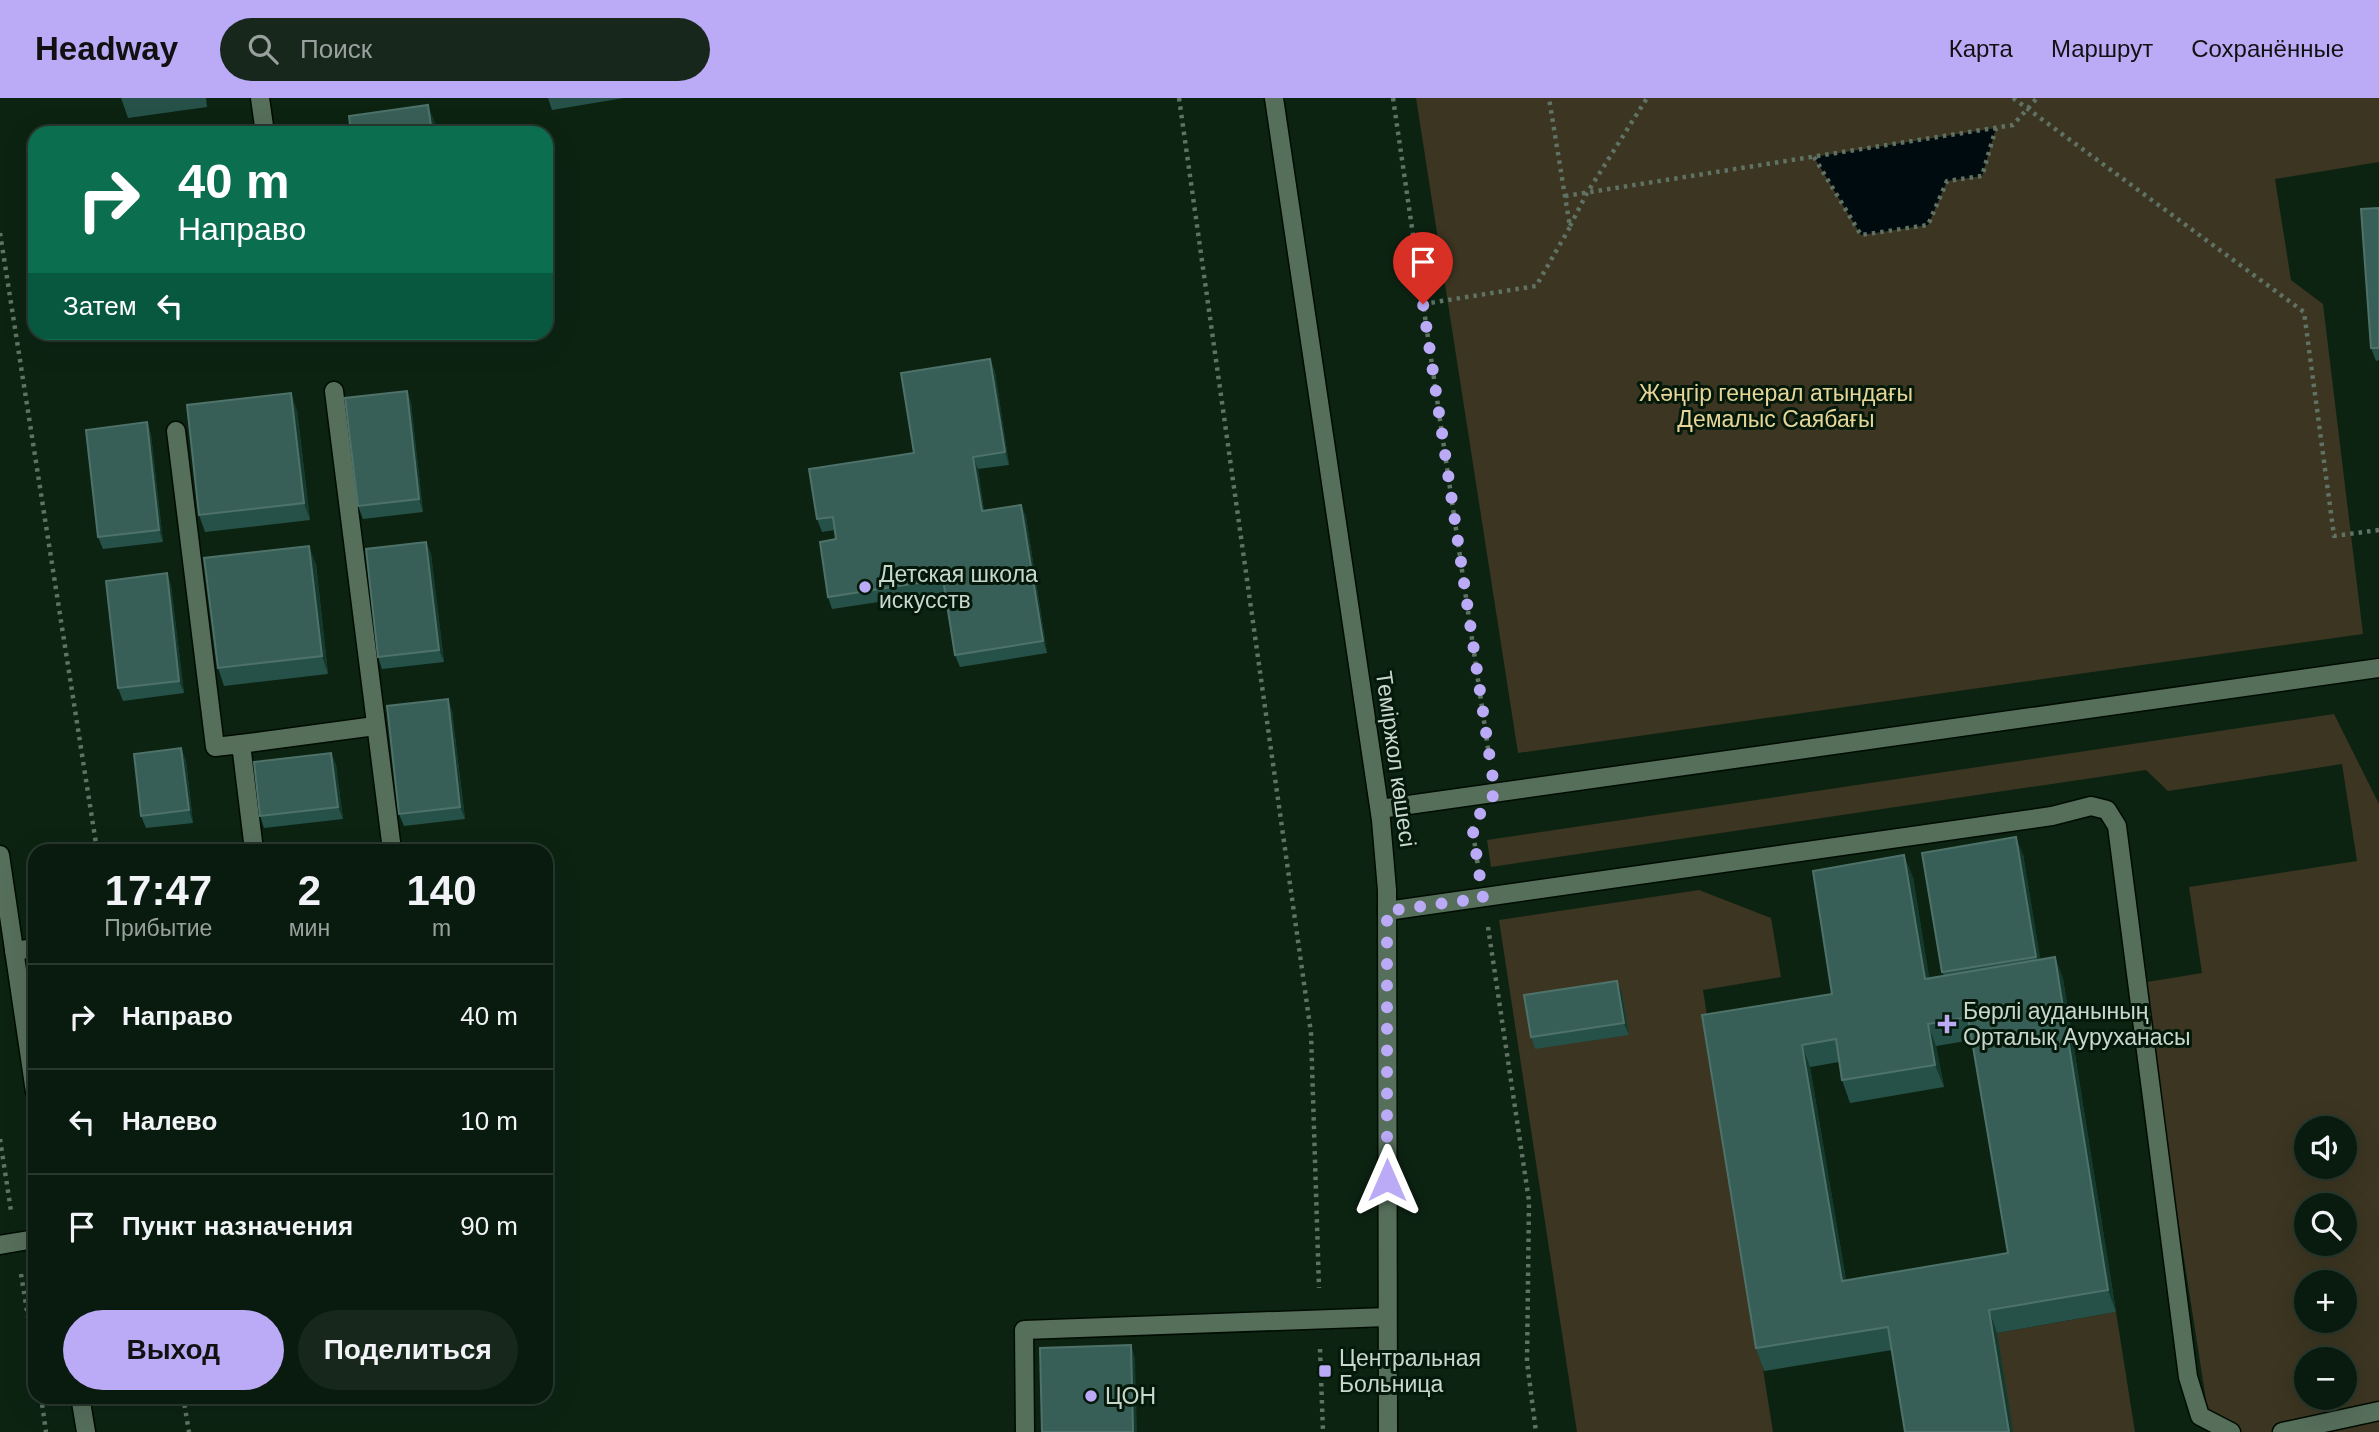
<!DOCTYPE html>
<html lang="ru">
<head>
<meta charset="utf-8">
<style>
	:root { --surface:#091a0e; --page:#17271c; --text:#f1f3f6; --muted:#99a19e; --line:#29382e; --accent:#bbaaf6 }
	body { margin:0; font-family:Arial,sans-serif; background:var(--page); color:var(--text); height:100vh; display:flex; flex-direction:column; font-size:26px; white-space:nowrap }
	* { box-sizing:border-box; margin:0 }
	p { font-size:23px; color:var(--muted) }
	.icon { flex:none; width:38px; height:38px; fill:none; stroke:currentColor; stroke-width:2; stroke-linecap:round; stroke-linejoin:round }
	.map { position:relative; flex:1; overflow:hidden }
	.sheet { position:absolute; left:28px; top:746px; width:525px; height:560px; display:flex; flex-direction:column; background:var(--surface); border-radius:21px; box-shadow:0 7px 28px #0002,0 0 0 2px var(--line) }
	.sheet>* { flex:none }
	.banner { position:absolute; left:28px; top:28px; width:525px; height:214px; border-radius:21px; box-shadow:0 7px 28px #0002,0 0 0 2px var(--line); background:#0b6e4f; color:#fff; overflow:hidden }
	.tools { position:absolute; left:2294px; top:1018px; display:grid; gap:14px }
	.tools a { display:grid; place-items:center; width:63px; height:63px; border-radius:50%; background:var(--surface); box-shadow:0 7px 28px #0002,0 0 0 2px var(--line); font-size:35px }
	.pin { position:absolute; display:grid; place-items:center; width:60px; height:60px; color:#fff; margin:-72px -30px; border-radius:50% 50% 50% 0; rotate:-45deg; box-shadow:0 0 7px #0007 }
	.pin .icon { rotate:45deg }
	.me { position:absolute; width:77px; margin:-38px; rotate:0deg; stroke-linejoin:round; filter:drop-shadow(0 0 5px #0008) }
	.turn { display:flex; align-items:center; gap:24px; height:147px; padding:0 35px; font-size:32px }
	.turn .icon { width:91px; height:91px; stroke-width:2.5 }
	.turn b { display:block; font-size:49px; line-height:60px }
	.then { display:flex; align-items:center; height:66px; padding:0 35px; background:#0003; gap:14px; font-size:26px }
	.eta { display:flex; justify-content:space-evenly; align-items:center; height:119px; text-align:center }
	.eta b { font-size:42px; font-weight:700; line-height:49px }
	.primary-button { display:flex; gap:14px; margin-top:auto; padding:14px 35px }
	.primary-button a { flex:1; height:80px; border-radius:42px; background:var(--accent); color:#111; font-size:28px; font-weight:700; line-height:80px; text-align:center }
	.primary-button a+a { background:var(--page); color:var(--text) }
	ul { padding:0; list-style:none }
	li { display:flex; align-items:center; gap:21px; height:105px; padding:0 35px; border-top:2px solid var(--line) }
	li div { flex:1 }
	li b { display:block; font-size:26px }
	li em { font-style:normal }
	header { display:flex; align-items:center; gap:42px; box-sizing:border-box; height:98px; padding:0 35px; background:var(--accent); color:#111 }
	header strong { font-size:33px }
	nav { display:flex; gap:38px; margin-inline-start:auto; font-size:24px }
	.search { width:490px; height:63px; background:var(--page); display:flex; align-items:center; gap:18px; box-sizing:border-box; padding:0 24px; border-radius:38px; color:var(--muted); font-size:26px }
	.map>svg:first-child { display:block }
	.green { fill:#3b3521; fill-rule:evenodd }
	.water { fill:#000b0f }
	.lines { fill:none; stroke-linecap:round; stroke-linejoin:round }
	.minor-casing { stroke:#000c01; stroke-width:21 }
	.path { stroke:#5f7263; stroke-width:4.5; stroke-dasharray:3.5 5; stroke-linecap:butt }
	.minor { stroke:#566f5b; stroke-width:18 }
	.wall { fill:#265149; fill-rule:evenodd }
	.shaded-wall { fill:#14392d }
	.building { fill:#385f57; stroke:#4e7269; stroke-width:2; fill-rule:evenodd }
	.route { stroke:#bbaaf6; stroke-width:12; stroke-dasharray:0 21.6 }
	.poi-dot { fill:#bbaaf6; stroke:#04190a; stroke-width:2.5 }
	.labels { text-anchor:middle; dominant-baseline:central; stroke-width:6; stroke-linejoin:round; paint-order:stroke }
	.park-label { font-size:23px; fill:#e7d497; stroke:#04190a }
	.poi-label { font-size:23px; fill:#c9d7cc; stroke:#04190a; text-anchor:start }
	.street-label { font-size:23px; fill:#c9d7cc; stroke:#04190a }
</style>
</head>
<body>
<header>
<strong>Headway</strong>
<div class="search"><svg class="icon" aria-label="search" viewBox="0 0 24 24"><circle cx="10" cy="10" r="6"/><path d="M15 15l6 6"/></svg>Поиск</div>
<nav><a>Карта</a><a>Маршрут</a><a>Сохранённые</a></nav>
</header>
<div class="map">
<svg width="2379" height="1334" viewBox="0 0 2379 1334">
	<rect width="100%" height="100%" fill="#0c2312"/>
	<g class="green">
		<path d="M 1416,0 L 2379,0 L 2379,64 L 2275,81 L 2291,182 L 2323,206 L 2363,536 L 1518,655 Z"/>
		<path d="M 2334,616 L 2379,706 L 2379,1334 L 2211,1334 L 2141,885 L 2202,875 L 2189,789 L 2357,763 L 2342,666 L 2168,693 L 2146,672 L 1491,769 L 1487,742 ZM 2306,1031 L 2345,1031 L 2345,1069 L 2306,1069 ZM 2306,1108 L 2345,1108 L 2345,1146 L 2306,1146 ZM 2306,1185 L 2345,1185 L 2345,1223 L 2306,1223 ZM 2306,1262 L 2345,1262 L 2345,1300 L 2306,1300 Z"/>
		<path d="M 1699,792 L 1771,820 L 1781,879 L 1703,892 L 1773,1334 L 1577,1334 L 1499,822 Z"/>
		<path d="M 2116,1214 L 2135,1334 L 2013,1334 L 1997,1235 Z"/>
	</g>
	<path class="water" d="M 1996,30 L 1982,78 L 1947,83 L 1928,127 L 1861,137 L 1814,59 Z"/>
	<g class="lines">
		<defs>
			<g id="minor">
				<path d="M 260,0 L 265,35"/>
				<path d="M 1274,0 L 1381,722 L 1387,792 L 1388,1334"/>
				<path d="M 334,293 L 392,752"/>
				<path d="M 176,333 L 215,649 L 241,646 L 254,752"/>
				<path d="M 241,646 L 375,628"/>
				<path d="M 1380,711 L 2379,570"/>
				<path d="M 0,757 L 35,994"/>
				<path d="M 1387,813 L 2052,718 L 2091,708 L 2107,712 L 2117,728 L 2188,1279 L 2200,1318 L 2231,1334"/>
				<path d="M 14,853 L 35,850"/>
				<path d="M 0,1147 L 35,1141"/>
				<path d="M 80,1298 L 86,1334"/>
				<path d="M 1025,1334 L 1024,1232 L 1387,1219"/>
				<path d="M 2282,1334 L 2379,1313"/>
			</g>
		</defs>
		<use href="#minor" class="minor-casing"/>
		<g class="path">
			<path d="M 1179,0 L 1311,935 L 1319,1190"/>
			<path d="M 1393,0 L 1490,664"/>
			<path d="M 2013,0 L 2304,214 L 2334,438 L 2379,432"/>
			<path d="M 1814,59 L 1861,137 L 1928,127 L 1947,83 L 1982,78 L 1996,30"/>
			<path d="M 1565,98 L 2013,27 L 2037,0"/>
			<path d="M 1570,128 L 1587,95 L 1647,0"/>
			<path d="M 0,135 L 97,752"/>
			<path d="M 1423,206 L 1536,188 L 1570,129 L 1549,0"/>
			<path d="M 1472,728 L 1478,768"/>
			<path d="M 1488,829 L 1529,1103 L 1527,1264 L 1536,1334"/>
			<path d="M 0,1041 L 11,1113"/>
			<path d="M 21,1176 L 35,1262"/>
			<path d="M 1320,1251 L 1323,1334"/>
			<path d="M 41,1298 L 46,1334"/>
			<path d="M 183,1298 L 189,1334"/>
		</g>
		<use href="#minor" class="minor"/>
	</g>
	<g class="wall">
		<path d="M 121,0 L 206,0 L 207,9 L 128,20 Z"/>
		<path d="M 548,0 L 624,0 L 552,12 Z"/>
		<path d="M 2379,110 L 2379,262 L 2376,263 L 2371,250 Z"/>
		<path d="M 990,261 L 995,274 L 1009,367 L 978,371 L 984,413 L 1021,407 L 1026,419 L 1047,555 L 960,569 L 955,557 L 945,494 L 832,511 L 828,499 L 836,441 L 835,432 L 822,434 L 817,421 L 914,355 Z"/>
		<path d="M 407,293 L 411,305 L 423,414 L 363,421 L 358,408 Z"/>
		<path d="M 297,312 L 310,422 L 205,434 L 199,417 Z"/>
		<path d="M 147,324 L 151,337 L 163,444 L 103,451 L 98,439 Z"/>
		<path d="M 426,444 L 431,456 L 444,564 L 382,571 L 378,559 Z"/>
		<path d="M 316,466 L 328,576 L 224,588 L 218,570 Z"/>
		<path d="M 167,475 L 171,488 L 184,595 L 123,603 L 118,590 Z"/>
		<path d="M 448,601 L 452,613 L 465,721 L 404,728 L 399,716 Z"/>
		<path d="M 181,650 L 186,663 L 193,725 L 146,730 L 141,718 Z"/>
		<path d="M 331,655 L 336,667 L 343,721 L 264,730 L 260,718 Z"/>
		<path d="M 2023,756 L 2040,861 L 2055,859 L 2063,881 L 2116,1214 L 1997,1235 L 2013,1334 L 1905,1334 L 1892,1252 L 1764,1273 L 1756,1250 L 1702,917 L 1832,896 L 1913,779 L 1929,880 L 1944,878 L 1942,874 ZM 1972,942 L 2008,1155 L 1846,1182 L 1810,969 L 1839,964 L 1842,982 L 1850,1005 L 1944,989 L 1936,948 Z"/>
		<path d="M 1622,895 L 1629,937 L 1535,951 L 1531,939 Z"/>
	</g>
	<g class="shaded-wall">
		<path d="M 428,7 L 435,25 L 436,35 L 432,35 Z"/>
		<path d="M 990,261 L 995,274 L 1009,367 L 1005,354 Z"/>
		<path d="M 407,293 L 411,305 L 423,414 L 419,401 Z"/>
		<path d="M 291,295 L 297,312 L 310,422 L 304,405 Z"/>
		<path d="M 147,324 L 151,337 L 163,444 L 159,432 Z"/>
		<path d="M 973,359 L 978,371 L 986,425 L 982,413 Z"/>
		<path d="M 1021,407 L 1026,419 L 1047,555 L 1043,543 Z"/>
		<path d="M 426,444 L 431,456 L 444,564 L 439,552 Z"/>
		<path d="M 309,448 L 316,466 L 328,576 L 322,558 Z"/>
		<path d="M 167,475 L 171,488 L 184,595 L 179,583 Z"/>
		<path d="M 448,601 L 452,613 L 465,721 L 460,709 Z"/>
		<path d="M 181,650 L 186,663 L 193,725 L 189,712 Z"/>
		<path d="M 331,655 L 336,667 L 343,721 L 338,709 Z"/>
		<path d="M 2016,739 L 2023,756 L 2043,876 L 2036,859 Z"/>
		<path d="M 1904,757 L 1913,779 L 1933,903 L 1925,881 Z"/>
		<path d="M 2055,859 L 2063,881 L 2116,1214 L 2108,1192 Z"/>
		<path d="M 1617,883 L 1622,895 L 1629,937 L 1624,925 Z"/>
		<path d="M 1928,926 L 1936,948 L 1944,989 L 1935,967 Z"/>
		<path d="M 1802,947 L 1810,969 L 1850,1205 L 1842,1183 Z"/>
		<path d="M 1989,1212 L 1997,1235 L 2013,1334 L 2009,1334 Z"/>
		<path d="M 1131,1247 L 1135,1260 L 1137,1334 L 1133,1334 Z"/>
	</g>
	<g class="building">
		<path d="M 428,7 L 432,35 L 351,35 L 349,18 Z"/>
		<path d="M 2379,110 L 2379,250 L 2371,250 L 2361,111 Z"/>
		<path d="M 990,261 L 1005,354 L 973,359 L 982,413 L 1021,407 L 1043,543 L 955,557 L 943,481 L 828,499 L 820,444 L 836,441 L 833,419 L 817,421 L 809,371 L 914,355 L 901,275 Z"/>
		<path d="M 407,293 L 419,401 L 358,408 L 345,300 Z"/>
		<path d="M 291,295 L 304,405 L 199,417 L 187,307 Z"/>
		<path d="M 147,324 L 159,432 L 98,439 L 86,332 Z"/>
		<path d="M 426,444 L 439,552 L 378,559 L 366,451 Z"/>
		<path d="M 309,448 L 322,558 L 218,570 L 204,460 Z"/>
		<path d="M 167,475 L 179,583 L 118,590 L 106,483 Z"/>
		<path d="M 448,601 L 460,709 L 399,716 L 387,608 Z"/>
		<path d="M 181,650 L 189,712 L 141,718 L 134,656 Z"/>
		<path d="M 331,655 L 338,709 L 260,718 L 254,664 Z"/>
		<path d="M 2016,739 L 2036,859 L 1942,874 L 1922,755 Z"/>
		<path d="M 1904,757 L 1925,881 L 2055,859 L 2108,1192 L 1989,1212 L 2009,1334 L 1905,1334 L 1888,1229 L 1756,1250 L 1702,917 L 1832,896 L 1813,773 ZM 1968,919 L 2008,1155 L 1842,1183 L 1802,947 L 1836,941 L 1842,982 L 1935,967 L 1928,926 Z"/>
		<path d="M 1617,883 L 1624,925 L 1531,939 L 1524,897 Z"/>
		<path d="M 1131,1247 L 1133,1334 L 1042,1334 L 1040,1250 Z"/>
	</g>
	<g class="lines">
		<path class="route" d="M 1387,1082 L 1387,813 L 1483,800 L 1472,727 L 1495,695 L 1423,206"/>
	</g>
	<g class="poi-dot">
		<circle cx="865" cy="489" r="7"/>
		<path d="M1943.5 915.5h7v7h7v7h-7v7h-7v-7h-7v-7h7z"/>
		<rect x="1318" y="1266" width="14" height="14" rx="3.5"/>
		<circle cx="1091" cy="1298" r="7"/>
	</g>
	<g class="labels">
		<g class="park-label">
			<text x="1776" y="295">Жәңгір генерал атындағы<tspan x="1776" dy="26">Демалыс Саябағы</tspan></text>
		</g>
		<g class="poi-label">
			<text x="879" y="476">Детская школа<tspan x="879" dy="26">искусств</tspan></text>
			<text x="1963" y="913">Бөрлі ауданының<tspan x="1963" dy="26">Орталық Ауруханасы</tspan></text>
			<text x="1339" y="1260">Центральная<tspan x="1339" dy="26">Больница</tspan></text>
			<text x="1105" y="1298">ЦОН</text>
		</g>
		<g class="street-label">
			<text transform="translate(1396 661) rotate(82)">Теміржол көшесі</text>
		</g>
	</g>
</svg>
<div class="tools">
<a><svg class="icon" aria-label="sound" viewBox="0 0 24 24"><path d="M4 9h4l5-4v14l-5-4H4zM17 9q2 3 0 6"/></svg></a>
<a><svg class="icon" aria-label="search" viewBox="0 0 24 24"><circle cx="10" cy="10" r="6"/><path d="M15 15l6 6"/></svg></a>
<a>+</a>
<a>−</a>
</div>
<div class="pin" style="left:1423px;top:206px;background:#d93025"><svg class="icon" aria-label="arrive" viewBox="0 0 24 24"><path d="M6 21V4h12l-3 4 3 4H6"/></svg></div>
<svg class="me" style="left:1387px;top:1082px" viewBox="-20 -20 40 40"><path d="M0-17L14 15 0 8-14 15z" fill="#bbaaf6" stroke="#fff" stroke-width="4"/></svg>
<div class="banner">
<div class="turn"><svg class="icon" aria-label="right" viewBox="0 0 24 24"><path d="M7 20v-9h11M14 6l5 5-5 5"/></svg><div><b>40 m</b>Направо</div></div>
<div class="then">Затем<svg class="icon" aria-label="left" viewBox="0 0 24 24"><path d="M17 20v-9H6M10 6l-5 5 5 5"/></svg></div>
</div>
<section class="sheet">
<div class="eta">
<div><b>17:47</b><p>Прибытие</p></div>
<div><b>2</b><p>мин</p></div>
<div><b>140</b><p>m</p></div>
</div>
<ul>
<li><svg class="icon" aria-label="right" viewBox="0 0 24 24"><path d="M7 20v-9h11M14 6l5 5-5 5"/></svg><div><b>Направо</b></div><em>40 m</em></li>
<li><svg class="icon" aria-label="left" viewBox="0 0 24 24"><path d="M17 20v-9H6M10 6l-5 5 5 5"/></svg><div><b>Налево</b></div><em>10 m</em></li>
<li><svg class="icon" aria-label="arrive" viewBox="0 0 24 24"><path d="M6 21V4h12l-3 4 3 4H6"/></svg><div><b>Пункт назначения</b></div><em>90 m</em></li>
</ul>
<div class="primary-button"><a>Выход</a><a>Поделиться</a></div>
</section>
</div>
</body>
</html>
